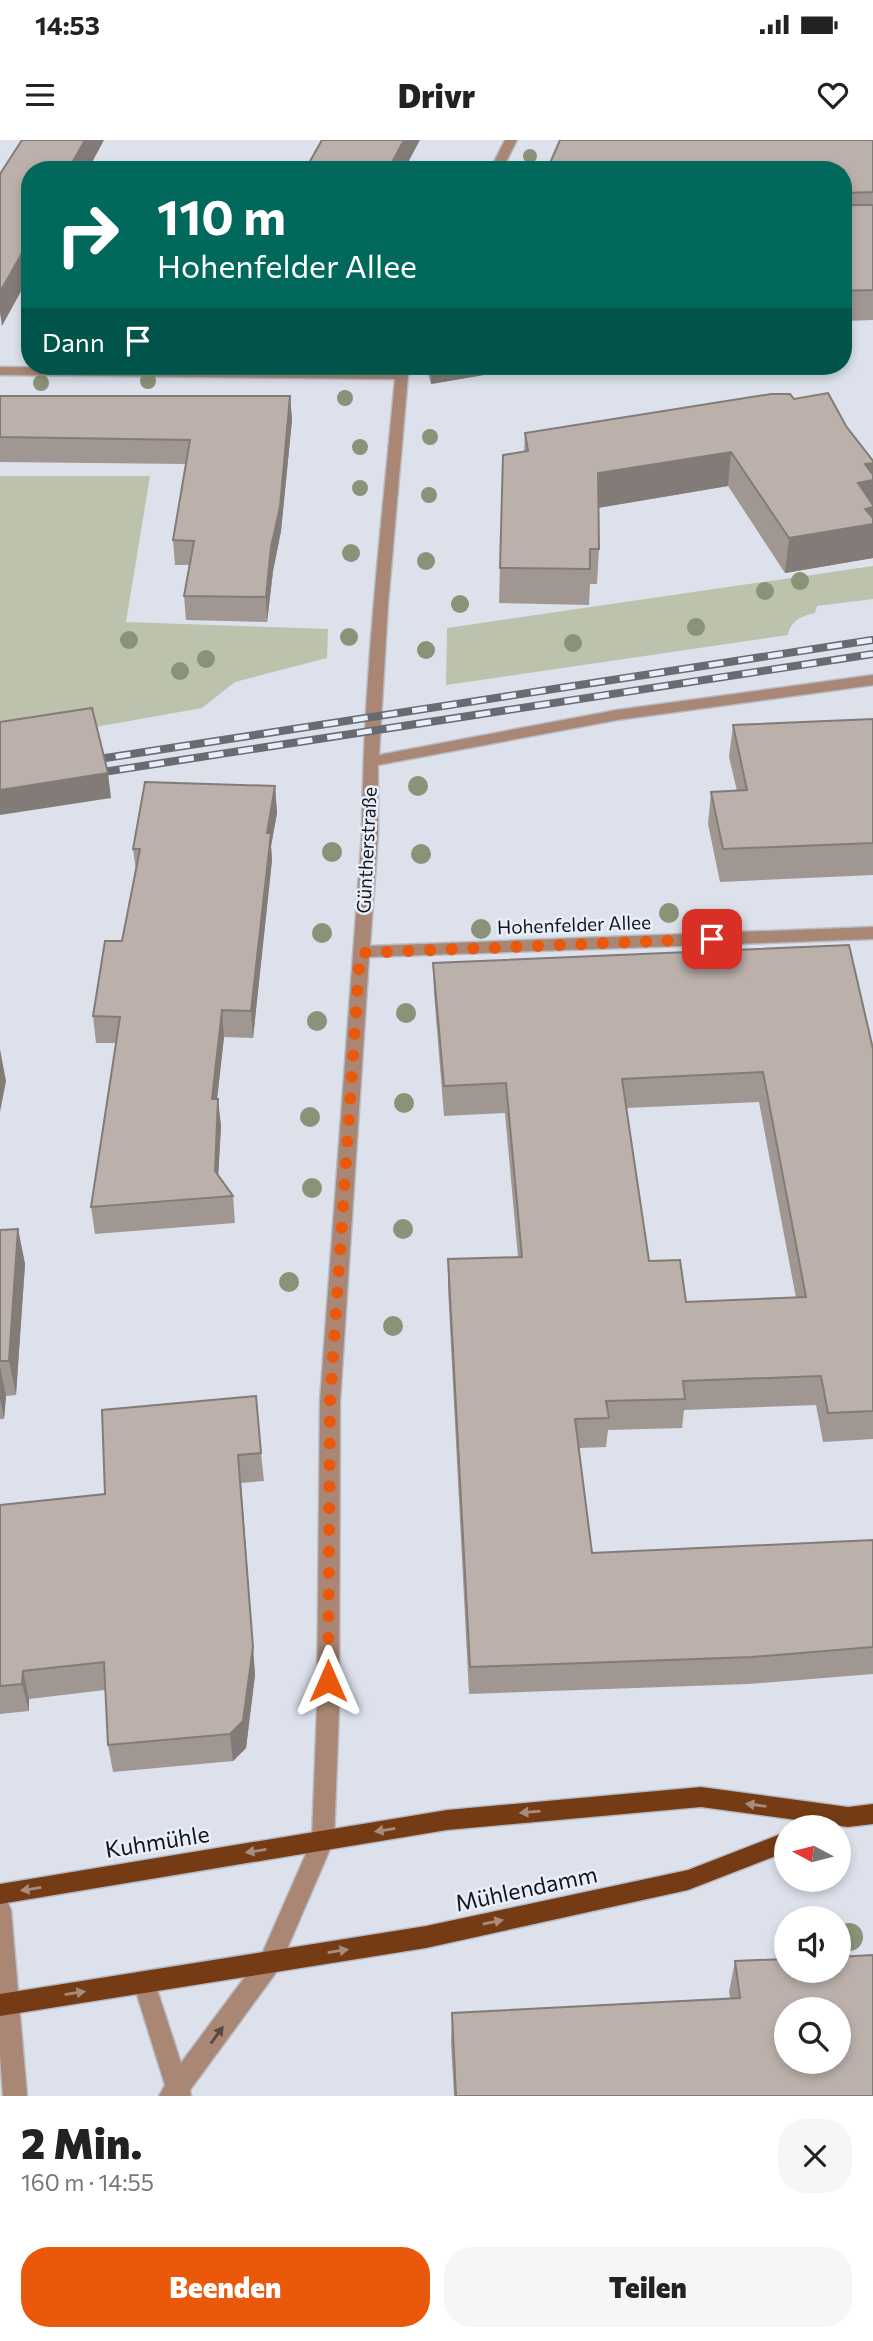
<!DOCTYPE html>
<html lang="de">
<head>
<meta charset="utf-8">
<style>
	:root { --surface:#fff; --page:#f6f6f6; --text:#222; --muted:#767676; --accent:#ea580c }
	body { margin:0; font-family:Commissioner,sans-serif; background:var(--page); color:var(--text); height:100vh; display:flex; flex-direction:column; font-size:26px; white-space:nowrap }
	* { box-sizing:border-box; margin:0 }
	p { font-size:23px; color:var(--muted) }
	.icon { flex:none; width:38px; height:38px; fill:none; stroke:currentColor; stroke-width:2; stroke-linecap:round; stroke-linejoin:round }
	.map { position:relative; height:1956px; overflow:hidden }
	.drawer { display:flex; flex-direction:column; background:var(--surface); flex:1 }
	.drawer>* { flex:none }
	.guide { position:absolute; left:21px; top:21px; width:831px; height:214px; border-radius:28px; box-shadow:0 4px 10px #0003; background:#00695c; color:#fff; overflow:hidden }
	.needle { width:46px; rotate:277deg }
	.controls { position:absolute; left:774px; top:1675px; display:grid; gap:14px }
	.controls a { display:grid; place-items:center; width:77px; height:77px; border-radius:50%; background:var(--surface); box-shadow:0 4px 10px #0003; font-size:35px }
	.pin { position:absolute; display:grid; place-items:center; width:60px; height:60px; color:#fff; margin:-30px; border-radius:14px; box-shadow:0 4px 10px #0006 }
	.me { position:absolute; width:77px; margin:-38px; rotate:0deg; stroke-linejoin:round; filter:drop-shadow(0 0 5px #0008) }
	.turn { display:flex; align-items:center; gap:24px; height:147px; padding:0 21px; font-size:32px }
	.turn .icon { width:91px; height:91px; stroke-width:2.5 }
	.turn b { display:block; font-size:49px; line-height:60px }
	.then { display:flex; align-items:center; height:66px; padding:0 21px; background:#0003; gap:14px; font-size:26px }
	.round { display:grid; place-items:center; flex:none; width:74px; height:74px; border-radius:28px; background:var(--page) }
	.headline { display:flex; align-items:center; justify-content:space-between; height:119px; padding:0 21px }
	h1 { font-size:42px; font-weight:800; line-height:52px }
	.cta { display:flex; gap:14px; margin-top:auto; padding:14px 21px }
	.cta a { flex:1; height:80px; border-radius:28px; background:var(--accent); color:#fff; font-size:28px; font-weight:800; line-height:80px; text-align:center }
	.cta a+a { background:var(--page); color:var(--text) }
	.status { display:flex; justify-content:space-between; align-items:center; height:49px; padding:0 35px; background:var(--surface); direction:ltr }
	.status svg { height:19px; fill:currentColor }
	header { display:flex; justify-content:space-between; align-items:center; height:91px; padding:0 21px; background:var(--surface); font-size:32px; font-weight:800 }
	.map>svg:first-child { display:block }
	.green { fill:#bdc2ac }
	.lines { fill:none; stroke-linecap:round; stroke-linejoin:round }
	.minor-casing { stroke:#b8bcc6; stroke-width:3 }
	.major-casing { stroke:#b8bcc6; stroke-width:3 }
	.minor { fill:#a98774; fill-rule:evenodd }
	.major { fill:#743b14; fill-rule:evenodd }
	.rail-far1-casing { stroke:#686b72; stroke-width:5 }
	.rail-casing { stroke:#686b72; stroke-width:8 }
	.rail-far1 { stroke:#e9effa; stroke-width:3.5; stroke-dasharray:11; stroke-linecap:butt }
	.rail { stroke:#e9effa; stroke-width:5; stroke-dasharray:15; stroke-linecap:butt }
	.tree { fill:#8a9277 }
	.wall { fill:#a19792; fill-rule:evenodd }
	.shaded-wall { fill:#837b77 }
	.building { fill:#bbb0aa; stroke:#837b77; stroke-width:2; fill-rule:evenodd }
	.oneway { fill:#a98c7c }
	.oneway2 { fill:#564841 }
	.route { stroke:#ea580c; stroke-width:12; stroke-dasharray:0 21.6 }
	.labels { text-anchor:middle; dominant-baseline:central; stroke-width:5; stroke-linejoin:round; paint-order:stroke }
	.street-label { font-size:19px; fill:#131518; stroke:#e9effa }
	.near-street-label { font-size:23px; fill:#131518; stroke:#e9effa }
</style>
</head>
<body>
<div class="status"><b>14:53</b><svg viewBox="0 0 49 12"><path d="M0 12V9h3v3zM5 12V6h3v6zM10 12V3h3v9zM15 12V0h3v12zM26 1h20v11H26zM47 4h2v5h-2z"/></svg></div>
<header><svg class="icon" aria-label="menu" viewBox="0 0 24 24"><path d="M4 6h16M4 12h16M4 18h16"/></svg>Drivr<svg class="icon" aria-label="heart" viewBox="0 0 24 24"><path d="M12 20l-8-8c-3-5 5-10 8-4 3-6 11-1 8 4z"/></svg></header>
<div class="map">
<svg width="873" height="1956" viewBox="0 0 873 1956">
	<rect width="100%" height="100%" fill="#dce1ec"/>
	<g class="green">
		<path d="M 0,336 L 150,336 L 126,482 L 328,489 L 327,518 L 235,542 L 202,568 L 0,604 Z"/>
		<path d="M 873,426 L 873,459 L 817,466 L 815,473 C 802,476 791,480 788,495 L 446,545 L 447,488 Z"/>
	</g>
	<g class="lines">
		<defs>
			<g id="minor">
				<path d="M 505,0 L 517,0 L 502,30 L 490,30 Z"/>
				<path d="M 400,226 L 412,226 L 408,235 L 388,464 L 379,615 L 617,570 L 873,535 L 873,545 L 617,580 L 378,625 L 378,693 L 370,806 L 873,787 L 873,799 L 369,817 L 340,1261 L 339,1569 L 334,1700 L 278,1830 L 190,1950 L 191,1956 L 159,1956 L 165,1945 L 133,1842 L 136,1834 L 144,1831 L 152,1834 L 181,1923 L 262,1814 L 312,1700 L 317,1569 L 320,1261 L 362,693 C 363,542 381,390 395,239 L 0,235 L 0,227 L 397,231 Z"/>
				<path d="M 0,1759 L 8,1763 L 11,1770 L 27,1956 L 3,1956 L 0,1915 Z"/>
			</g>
			<g id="major">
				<path d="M 701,1647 L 848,1667 L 873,1664 L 873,1684 L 848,1687 L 701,1667 L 447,1690 L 0,1764 L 0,1744 L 447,1670 Z"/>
				<path d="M 786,1692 L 786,1712 L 688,1750 L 426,1808 L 0,1876 L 0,1854 L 426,1786 L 688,1730 Z"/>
			</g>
		</defs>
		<use href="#minor" class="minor-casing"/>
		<use href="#major" class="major-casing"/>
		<use href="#minor" class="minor"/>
		<use href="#major" class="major"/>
		<defs>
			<path id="rail-far1" d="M 861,502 L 873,500"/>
			<g id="rail">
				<path d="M 86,621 L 872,500"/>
				<path d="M 90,634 L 873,514"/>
			</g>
		</defs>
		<use href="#rail-far1" class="rail-far1-casing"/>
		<use href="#rail" class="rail-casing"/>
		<use href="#rail-far1" class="rail-far1"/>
		<use href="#rail" class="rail"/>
	</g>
	<g class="tree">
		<circle cx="530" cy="16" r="7"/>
		<circle cx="148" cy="241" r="8"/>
		<circle cx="41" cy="243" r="8"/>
		<circle cx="345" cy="258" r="8"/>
		<circle cx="430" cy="297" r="8"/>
		<circle cx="360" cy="307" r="8"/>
		<circle cx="360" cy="348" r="8"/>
		<circle cx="429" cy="355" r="8"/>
		<circle cx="351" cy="413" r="9"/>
		<circle cx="426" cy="421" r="9"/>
		<circle cx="800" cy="441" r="9"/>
		<circle cx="765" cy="451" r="9"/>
		<circle cx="460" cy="464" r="9"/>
		<circle cx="696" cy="487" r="9"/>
		<circle cx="349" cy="497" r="9"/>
		<circle cx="129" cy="500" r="9"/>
		<circle cx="573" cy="503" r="9"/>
		<circle cx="426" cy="510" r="9"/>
		<circle cx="206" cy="519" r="9"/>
		<circle cx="180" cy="531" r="9"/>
		<circle cx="418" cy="646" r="10"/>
		<circle cx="332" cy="712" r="10"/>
		<circle cx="421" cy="714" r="10"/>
		<circle cx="669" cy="773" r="10"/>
		<circle cx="481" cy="789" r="10"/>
		<circle cx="322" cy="793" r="10"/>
		<circle cx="406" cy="873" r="10"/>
		<circle cx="317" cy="881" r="10"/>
		<circle cx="404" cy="963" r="10"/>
		<circle cx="310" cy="977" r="10"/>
		<circle cx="312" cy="1048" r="10"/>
		<circle cx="403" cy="1089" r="10"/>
		<circle cx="289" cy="1142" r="10"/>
		<circle cx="393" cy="1186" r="10"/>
		<circle cx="849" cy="1797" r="14"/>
	</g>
	<g class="wall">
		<path d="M 873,0 L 873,180 L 844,181 L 844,30 Z"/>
		<path d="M 426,226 L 536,226 L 431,244 Z"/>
		<path d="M 0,256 L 290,256 L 292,280 L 281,391 L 273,431 L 267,482 L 186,480 L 184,456 L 189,425 L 175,425 L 173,400 L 186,324 L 0,322 Z"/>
		<path d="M 794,259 L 846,286 L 873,321 L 873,418 L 785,433 L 728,346 L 598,368 L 599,409 L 597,444 L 590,444 L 589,465 L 499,463 L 503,315 L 524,311 L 525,293 Z"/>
		<path d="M 873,579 L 873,735 L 720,742 L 708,684 L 711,652 L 737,651 L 729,617 L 733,585 Z"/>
		<path d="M 275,646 L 277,673 L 271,706 L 272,720 L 253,898 L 224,897 L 217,959 L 221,986 L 218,1036 L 233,1056 L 235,1083 L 95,1094 L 91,1067 L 116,903 L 96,903 L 93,876 L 122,801 L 136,731 L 133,709 Z"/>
		<path d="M 433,823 L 873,909 L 873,1299 L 823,1302 L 816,1265 L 684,1270 L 682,1288 L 608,1290 L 606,1307 L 579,1308 L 592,1413 L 873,1400 L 873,1534 L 748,1544 L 469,1554 L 448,1148 L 448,1119 L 518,1117 L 505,973 L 444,976 L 434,853 ZM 759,962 L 796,1158 L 686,1162 L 649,1121 L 626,968 Z"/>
		<path d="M 18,1089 L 25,1124 L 16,1255 L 6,1256 L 4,1279 L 0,1279 L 0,1090 Z"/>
		<path d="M 102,1270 L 261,1313 L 264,1341 L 241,1343 L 255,1535 L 246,1608 L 233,1621 L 113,1632 L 108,1605 L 105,1550 L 29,1559 L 29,1571 L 0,1574 L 0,1365 L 105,1354 Z"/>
		<path d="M 735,1821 L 873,1956 L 454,1956 L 451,1903 L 452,1873 L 730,1858 L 729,1852 Z"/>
	</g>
	<g class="shaded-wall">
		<path d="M 85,0 L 104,0 L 88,30 L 68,30 Z"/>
		<path d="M 404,0 L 420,0 L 404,30 L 388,30 Z"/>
		<path d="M 30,99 L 30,135 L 2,186 L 0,173 L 0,152 Z"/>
		<path d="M 431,226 L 536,226 L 431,244 Z"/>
		<path d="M 290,256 L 292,280 L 281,391 L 273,431 L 267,482 L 266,457 Z"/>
		<path d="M 731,312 L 728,346 L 597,368 L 598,333 Z"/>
		<path d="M 873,323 L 873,375 L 872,384 L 873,384 L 873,418 L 785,433 L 789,398 L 858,343 L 865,324 Z"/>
		<path d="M 108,633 L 111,658 L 0,675 L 0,650 Z"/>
		<path d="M 275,646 L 277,673 L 271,706 L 272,720 L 253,898 L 251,871 L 267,693 Z"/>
		<path d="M 222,870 L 224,897 L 214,986 L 212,959 Z"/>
		<path d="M 0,909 L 6,941 L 0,972 Z"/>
		<path d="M 218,959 L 221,986 L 217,1058 L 215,1031 Z"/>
		<path d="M 18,1089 L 25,1124 L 16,1255 L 9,1221 Z"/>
		<path d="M 0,1226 L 6,1256 L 4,1279 L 0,1258 Z"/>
		<path d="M 241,1343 L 255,1535 L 246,1608 L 233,1621 L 230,1594 Z"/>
		<path d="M 23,1531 L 29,1559 L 29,1571 L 22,1544 Z"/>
	</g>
	<g class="building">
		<path d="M 22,0 L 85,0 L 68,30 L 30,30 L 30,99 L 0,152 L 0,34 Z"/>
		<path d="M 322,0 L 404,0 L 388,30 L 305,30 Z"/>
		<path d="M 560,0 L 873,0 L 873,52 L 847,53 L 845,62 L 848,65 L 873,65 L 873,150 L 844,151 L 844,30 L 547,30 Z"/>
		<path d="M 828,253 L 846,286 L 873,321 L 873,323 L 865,324 L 873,335 L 873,340 L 858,343 L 873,365 L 873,367 L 865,369 L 873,378 L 873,384 L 789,398 L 731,312 L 598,333 L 599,409 L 590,409 L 590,429 L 500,428 L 503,315 L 528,311 L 525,293 L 771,254 L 790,254 L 794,259 Z"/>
		<path d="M 0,256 L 290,256 L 280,367 L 271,407 L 266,457 L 184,456 L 194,401 L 173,400 L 190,300 L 0,297 Z"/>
		<path d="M 92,568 L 108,633 L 0,650 L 0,582 Z"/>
		<path d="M 873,579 L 873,703 L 723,709 L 711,652 L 747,650 L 733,585 Z"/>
		<path d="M 145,642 L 275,646 L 267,693 L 271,693 L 251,871 L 222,870 L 212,959 L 218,959 L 215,1031 L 233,1056 L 91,1067 L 120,877 L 93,876 L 105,801 L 122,801 L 140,709 L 133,709 Z"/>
		<path d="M 849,805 L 873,909 L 873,1271 L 828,1273 L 821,1236 L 683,1241 L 685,1259 L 606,1261 L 609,1278 L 575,1279 L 592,1413 L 873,1400 L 873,1507 L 752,1517 L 470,1527 L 448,1119 L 522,1117 L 506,943 L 444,946 L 433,823 ZM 763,932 L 806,1157 L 686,1162 L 680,1120 L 649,1121 L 622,939 Z"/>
		<path d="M 18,1089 L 9,1221 L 0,1221 L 0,1090 Z"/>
		<path d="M 256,1256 L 261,1313 L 238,1315 L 253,1507 L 243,1581 L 230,1594 L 108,1605 L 104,1522 L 23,1531 L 22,1544 L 0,1546 L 0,1365 L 105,1354 L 102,1270 Z"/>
		<path d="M 873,1815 L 873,1956 L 456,1956 L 452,1873 L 740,1858 L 735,1821 L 786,1819 L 786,1830 L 838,1830 L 838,1817 ZM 786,1869 L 838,1869 L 838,1922 L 786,1922 Z"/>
	</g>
	<defs><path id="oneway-solid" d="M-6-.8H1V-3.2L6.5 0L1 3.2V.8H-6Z" transform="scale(1.75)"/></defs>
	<g class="oneway">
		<use href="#oneway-solid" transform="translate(756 1665) rotate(-172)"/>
		<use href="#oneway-solid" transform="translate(530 1672) rotate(175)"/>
		<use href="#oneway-solid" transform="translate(385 1690) rotate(171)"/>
		<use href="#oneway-solid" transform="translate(256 1711) rotate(171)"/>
		<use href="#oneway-solid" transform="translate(31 1749) rotate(171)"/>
		<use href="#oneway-solid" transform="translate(493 1782) rotate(-12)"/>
		<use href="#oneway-solid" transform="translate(338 1811) rotate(-9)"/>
		<use href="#oneway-solid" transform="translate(75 1853) rotate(-9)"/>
	</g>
	<use class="oneway2" href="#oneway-solid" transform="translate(217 1895) rotate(-54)"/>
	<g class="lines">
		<path class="route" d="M 328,1541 L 330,1261 L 360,813 L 712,799"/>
	</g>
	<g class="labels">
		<g class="street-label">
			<text transform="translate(366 710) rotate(-87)">Güntherstraße</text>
			<text transform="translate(574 784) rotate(-2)">Hohenfelder Allee</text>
		</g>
		<g class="near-street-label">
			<text transform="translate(157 1701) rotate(-9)">Kuhmühle</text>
			<text transform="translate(526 1748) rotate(-12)">Mühlendamm</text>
		</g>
	</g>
</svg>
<div class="controls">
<a><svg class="needle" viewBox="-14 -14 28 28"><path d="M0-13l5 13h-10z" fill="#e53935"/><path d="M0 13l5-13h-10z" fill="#767676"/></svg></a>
<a><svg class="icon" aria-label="sound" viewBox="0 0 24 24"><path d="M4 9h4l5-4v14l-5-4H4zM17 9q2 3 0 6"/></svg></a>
<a><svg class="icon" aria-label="search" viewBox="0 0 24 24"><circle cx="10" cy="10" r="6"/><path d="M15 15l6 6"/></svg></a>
</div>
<div class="pin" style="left:712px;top:799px;background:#d93025"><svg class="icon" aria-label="arrive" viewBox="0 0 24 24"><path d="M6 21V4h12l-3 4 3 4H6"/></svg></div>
<svg class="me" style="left:328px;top:1541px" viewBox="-20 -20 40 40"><path d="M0-17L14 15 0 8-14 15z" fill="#ea580c" stroke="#fff" stroke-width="4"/></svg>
<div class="guide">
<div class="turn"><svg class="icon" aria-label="right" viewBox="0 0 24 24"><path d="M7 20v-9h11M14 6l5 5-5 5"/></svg><div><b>110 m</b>Hohenfelder Allee</div></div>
<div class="then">Dann<svg class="icon" aria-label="arrive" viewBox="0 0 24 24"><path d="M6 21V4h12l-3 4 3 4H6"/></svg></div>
</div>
</div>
<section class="drawer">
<div class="headline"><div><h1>2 Min.</h1><p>160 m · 14:55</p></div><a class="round"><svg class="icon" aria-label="close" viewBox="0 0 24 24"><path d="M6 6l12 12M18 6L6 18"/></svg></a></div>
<div class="cta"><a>Beenden</a><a>Teilen</a></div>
</section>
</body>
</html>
